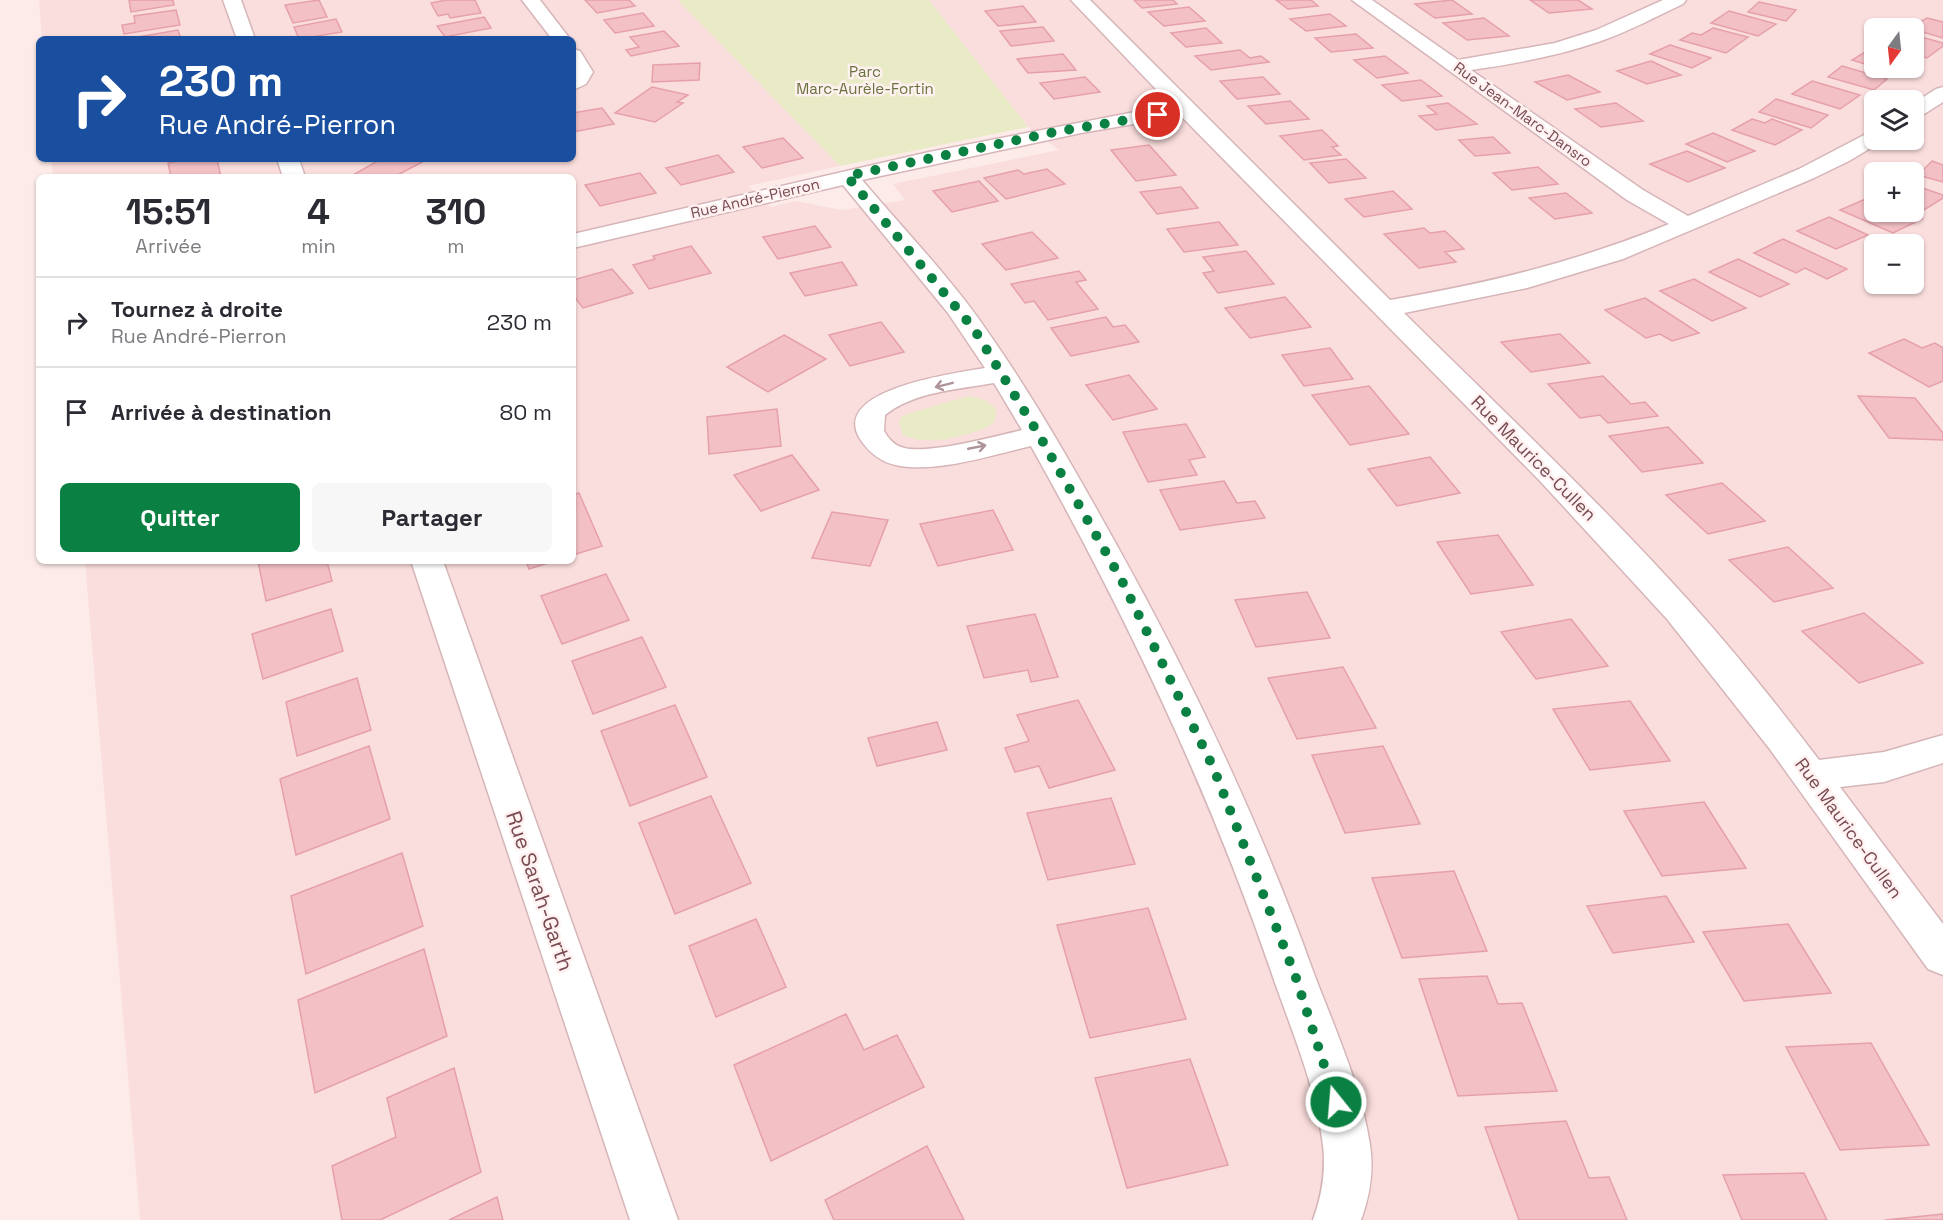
<!DOCTYPE html>
<html lang="fr">
<head>
<meta charset="utf-8">
<style>
	:root { --surface:#fff; --page:#f7f7f7; --text:#2b2b33; --muted:#7c7c81; --line:#e1e1e2; --accent:#0b8043 }
	body { margin:0; font-family:"Space Grotesk",sans-serif; background:var(--page); color:var(--text); height:100vh; display:flex; flex-direction:column; font-size:22px; white-space:nowrap }
	* { box-sizing:border-box; margin:0 }
	p { font-size:20px; color:var(--muted) }
	.icon { flex:none; width:33px; height:33px; fill:none; stroke:currentColor; stroke-width:2; stroke-linecap:round; stroke-linejoin:round }
	.map { position:relative; flex:1; overflow:hidden }
	.sheet { position:absolute; left:36px; top:174px; width:540px; height:390px; display:flex; flex-direction:column; background:var(--surface); border-radius:9px; box-shadow:0 2px 4px #0004 }
	.sheet>* { flex:none }
	.hud { position:absolute; left:36px; top:36px; width:540px; height:126px; border-radius:9px; box-shadow:0 2px 4px #0004; background:#1a4fa0; color:#fff; overflow:hidden }
	.needle { width:39px; rotate:195deg }
	.controls { position:absolute; left:1864px; top:18px; display:grid; gap:12px }
	.controls a { display:grid; place-items:center; width:60px; height:60px; border-radius:9px; background:var(--surface); box-shadow:0 2px 4px #0004; font-size:30px }
	.pin { position:absolute; display:grid; place-items:center; width:51px; height:51px; color:#fff; margin:-26px; border:3px solid #fff; border-radius:50%; box-shadow:0 2px 6px #0007 }
	.me { position:absolute; width:66px; margin:-33px; rotate:343deg; stroke-linejoin:round; filter:drop-shadow(0 0 4px #0008) }
	.turn { display:flex; align-items:center; gap:21px; height:126px; padding:0 24px; font-size:27px }
	.turn .icon { width:78px; height:78px; stroke-width:2.5 }
	.turn b { display:block; font-size:42px; line-height:51px }
	.eta { display:flex; justify-content:space-evenly; align-items:center; height:102px; text-align:center }
	.eta b { font-size:36px; font-weight:700; line-height:42px }
	.button { display:flex; gap:12px; margin-top:auto; padding:12px 24px }
	.button a { flex:1; height:69px; border-radius:9px; background:var(--accent); color:#fff; font-size:24px; font-weight:700; line-height:69px; text-align:center }
	.button a+a { background:var(--page); color:var(--text) }
	ul { padding:0; list-style:none }
	li { display:flex; align-items:center; gap:18px; height:90px; padding:0 24px; border-top:2px solid var(--line) }
	li div { flex:1 }
	li b { display:block; font-size:22px }
	li em { font-style:normal }
	.map>svg:first-child { display:block }
	.residential { fill:#fadedd; fill-rule:evenodd }
	.green { fill:#e9ebc6 }
	.building { fill:#f3c0c6; stroke:#e6a0a9; stroke-width:1.5 }
	.lines { fill:none; stroke-linecap:round; stroke-linejoin:round }
	.minor-casing { stroke:#d6b5b8; stroke-width:3 }
	.minor { fill:#fff; fill-rule:evenodd }
	.oneway { stroke:#ae9398 }
	.route { stroke:#0b8043; stroke-width:10; stroke-dasharray:0 18 }
	.labels { text-anchor:middle; dominant-baseline:central; stroke-width:5; stroke-linejoin:round; paint-order:stroke }
	.far-park-label { font-size:15px; fill:#68723d; stroke:#fff1f0 }
	.far-street-label { font-size:15px; fill:#784b53; stroke:#fff1f0 }
	.street-label { font-size:18px; fill:#784b53; stroke:#fff1f0 }
	.near-street-label { font-size:21px; fill:#784b53; stroke:#fff1f0 }
</style>
</head>
<body>
<div class="map">
<svg width="1943" height="1220" viewBox="0 0 1943 1220">
	<rect width="100%" height="100%" fill="#fdebe9"/>
	<path class="residential" d="M 39,0 L 678,0 L 840,166 L 748,186 L 771,207 L 795,201 L 842,210 L 905,200 L 893,184 L 1059,150 L 1028,127 L 929,0 L 1943,0 L 1943,1220 L 140,1220 L 85,561 L 573,561 L 573,177 L 53,177 L 52,159 L 573,159 L 573,39 L 42,39 ZM 1875,28 L 1914,28 L 1914,68 L 1875,68 ZM 1875,100 L 1914,100 L 1914,140 L 1875,140 ZM 1875,172 L 1914,172 L 1914,212 L 1875,212 ZM 1875,244 L 1914,244 L 1914,284 L 1875,284 Z"/>
	<g class="green">
		<path d="M 678,0 L 929,0 L 1028,127 L 840,166 Z"/>
		<path d="M 969,396 L 985,400 L 996,409 L 995,421 L 988,427 C 964,436 925,448 902,434 L 899,421 L 904,415 Z"/>
	</g>
	<g class="building">
		<path d="M 129,0 L 173,0 L 174,5 L 131,12 Z"/>
		<path d="M 319,0 L 327,17 L 293,23 L 285,5 Z"/>
		<path d="M 446,0 L 475,0 L 481,13 L 450,18 L 448,14 L 438,16 L 431,3 Z"/>
		<path d="M 585,0 L 629,0 L 635,6 L 597,13 Z"/>
		<path d="M 1134,0 L 1173,0 L 1177,4 L 1142,8 Z"/>
		<path d="M 1276,0 L 1311,0 L 1318,6 L 1288,9 Z"/>
		<path d="M 1452,0 L 1472,14 L 1435,18 L 1415,4 Z"/>
		<path d="M 1530,0 L 1578,0 L 1592,9 L 1549,13 Z"/>
		<path d="M 1759,2 L 1796,10 L 1786,21 L 1748,12 Z"/>
		<path d="M 1023,6 L 1036,22 L 998,26 L 985,11 Z"/>
		<path d="M 1189,7 L 1205,21 L 1164,26 L 1148,12 Z"/>
		<path d="M 176,10 L 180,25 L 124,34 L 122,25 L 135,23 L 134,16 Z"/>
		<path d="M 1729,11 L 1776,24 L 1758,36 L 1711,23 Z"/>
		<path d="M 643,13 L 654,26 L 615,33 L 604,20 Z"/>
		<path d="M 1330,14 L 1346,26 L 1306,31 L 1290,19 Z"/>
		<path d="M 484,17 L 491,28 L 445,37 L 437,26 Z"/>
		<path d="M 1484,18 L 1509,36 L 1467,40 L 1443,23 Z"/>
		<path d="M 1927,18 L 1943,22 L 1943,38 L 1909,28 Z"/>
		<path d="M 336,19 L 342,32 L 299,39 L 294,27 Z"/>
		<path d="M 1043,27 L 1054,41 L 1011,46 L 1000,31 Z"/>
		<path d="M 1206,28 L 1222,43 L 1186,47 L 1171,33 Z"/>
		<path d="M 1713,28 L 1748,37 L 1726,53 L 1680,40 L 1692,33 L 1701,35 Z"/>
		<path d="M 178,30 L 181,39 L 132,39 L 132,38 Z"/>
		<path d="M 664,31 L 679,46 L 631,56 L 626,50 L 639,47 L 630,37 Z"/>
		<path d="M 1356,34 L 1373,48 L 1331,52 L 1315,38 Z"/>
		<path d="M 1914,35 L 1943,43 L 1943,46 L 1927,58 L 1914,54 Z"/>
		<path d="M 1670,45 L 1711,58 L 1692,68 L 1650,54 Z"/>
		<path d="M 1870,49 L 1875,50 L 1875,67 L 1852,60 Z"/>
		<path d="M 1240,50 L 1250,58 L 1261,56 L 1269,62 L 1211,70 L 1195,56 Z"/>
		<path d="M 1063,54 L 1076,70 L 1028,73 L 1017,59 Z"/>
		<path d="M 1385,56 L 1408,73 L 1377,78 L 1354,60 Z"/>
		<path d="M 1651,61 L 1681,75 L 1647,84 L 1617,71 Z"/>
		<path d="M 700,63 L 699,80 L 652,82 L 653,65 Z"/>
		<path d="M 1842,66 L 1887,79 L 1874,90 L 1828,77 Z"/>
		<path d="M 1876,68 L 1905,68 L 1896,73 Z"/>
		<path d="M 1568,75 L 1600,92 L 1567,100 L 1535,82 Z"/>
		<path d="M 1085,77 L 1100,92 L 1054,99 L 1040,83 Z"/>
		<path d="M 1263,77 L 1280,94 L 1237,99 L 1220,81 Z"/>
		<path d="M 1421,80 L 1442,96 L 1402,101 L 1382,85 Z"/>
		<path d="M 1812,81 L 1860,95 L 1840,109 L 1792,94 Z"/>
		<path d="M 652,87 L 688,95 L 677,102 L 683,103 L 655,122 L 615,113 Z"/>
		<path d="M 1776,99 L 1828,115 L 1811,128 L 1759,112 Z"/>
		<path d="M 1290,101 L 1309,119 L 1266,124 L 1248,106 Z"/>
		<path d="M 1448,103 L 1477,124 L 1436,130 L 1419,116 L 1437,114 L 1427,106 Z"/>
		<path d="M 1616,103 L 1643,121 L 1601,127 L 1575,109 Z"/>
		<path d="M 602,108 L 614,124 L 573,132 L 573,113 Z"/>
		<path d="M 1752,119 L 1765,123 L 1772,119 L 1802,130 L 1775,145 L 1732,130 Z"/>
		<path d="M 1322,130 L 1338,146 L 1332,147 L 1341,155 L 1304,160 L 1280,136 Z"/>
		<path d="M 1713,133 L 1755,151 L 1727,162 L 1686,144 Z"/>
		<path d="M 1493,137 L 1510,153 L 1475,156 L 1459,140 Z"/>
		<path d="M 783,138 L 803,158 L 762,168 L 743,147 Z"/>
		<path d="M 1149,145 L 1176,175 L 1136,181 L 1111,150 Z"/>
		<path d="M 1687,151 L 1725,168 L 1688,182 L 1650,164 Z"/>
		<path d="M 718,155 L 734,172 L 681,185 L 666,168 Z"/>
		<path d="M 189,159 L 217,159 L 221,177 L 171,177 L 168,163 Z"/>
		<path d="M 381,159 L 419,159 L 424,161 L 394,177 L 353,175 Z"/>
		<path d="M 1346,159 L 1366,178 L 1329,183 L 1310,163 Z"/>
		<path d="M 1932,161 L 1943,165 L 1943,182 L 1918,175 Z"/>
		<path d="M 1538,167 L 1558,184 L 1512,190 L 1493,173 Z"/>
		<path d="M 1047,169 L 1065,184 L 1006,199 L 984,178 L 1018,170 L 1024,174 Z"/>
		<path d="M 640,173 L 656,193 L 600,206 L 585,185 Z"/>
		<path d="M 979,181 L 998,201 L 952,212 L 933,191 Z"/>
		<path d="M 1914,185 L 1943,195 L 1943,198 L 1924,210 L 1914,207 Z"/>
		<path d="M 1181,187 L 1198,208 L 1157,214 L 1140,192 Z"/>
		<path d="M 1393,191 L 1412,209 L 1364,217 L 1345,199 Z"/>
		<path d="M 1566,193 L 1592,213 L 1555,219 L 1529,198 Z"/>
		<path d="M 1870,197 L 1875,199 L 1875,212 L 1906,212 L 1922,219 L 1893,233 L 1840,210 Z"/>
		<path d="M 1829,217 L 1868,235 L 1836,249 L 1797,231 Z"/>
		<path d="M 1219,222 L 1238,245 L 1184,252 L 1167,229 Z"/>
		<path d="M 815,226 L 831,247 L 778,259 L 763,237 Z"/>
		<path d="M 1424,228 L 1430,233 L 1445,231 L 1464,249 L 1445,252 L 1456,262 L 1419,268 L 1384,234 Z"/>
		<path d="M 1032,232 L 1058,258 L 1006,270 L 982,244 Z"/>
		<path d="M 1783,239 L 1847,269 L 1827,279 L 1805,268 L 1796,273 L 1754,253 Z"/>
		<path d="M 691,246 L 711,273 L 649,289 L 633,265 L 655,259 L 653,256 Z"/>
		<path d="M 1246,251 L 1274,284 L 1218,293 L 1203,273 L 1214,271 L 1203,257 Z"/>
		<path d="M 1738,259 L 1789,284 L 1760,297 L 1709,272 Z"/>
		<path d="M 842,262 L 857,285 L 805,296 L 790,273 Z"/>
		<path d="M 612,269 L 633,293 L 583,308 L 573,295 L 573,280 Z"/>
		<path d="M 1079,271 L 1086,280 L 1076,282 L 1098,309 L 1048,320 L 1034,301 L 1025,303 L 1011,284 Z"/>
		<path d="M 1694,279 L 1746,308 L 1712,321 L 1660,291 Z"/>
		<path d="M 1285,297 L 1311,327 L 1250,338 L 1225,308 Z"/>
		<path d="M 1645,298 L 1699,333 L 1672,341 L 1660,334 L 1646,338 L 1605,310 Z"/>
		<path d="M 1106,317 L 1113,327 L 1125,325 L 1139,342 L 1071,356 L 1051,328 Z"/>
		<path d="M 881,322 L 904,352 L 850,366 L 829,335 Z"/>
		<path d="M 1560,334 L 1590,363 L 1531,372 L 1501,342 Z"/>
		<path d="M 784,335 L 826,359 L 768,392 L 727,367 Z"/>
		<path d="M 1904,339 L 1922,348 L 1935,343 L 1943,348 L 1943,381 L 1929,387 L 1869,353 Z"/>
		<path d="M 1330,348 L 1353,379 L 1304,386 L 1282,355 Z"/>
		<path d="M 1129,375 L 1157,409 L 1113,420 L 1086,385 Z"/>
		<path d="M 1603,376 L 1631,404 L 1645,402 L 1658,416 L 1608,423 L 1600,415 L 1580,418 L 1548,384 Z"/>
		<path d="M 1369,386 L 1409,434 L 1350,445 L 1312,395 Z"/>
		<path d="M 1858,396 L 1915,398 L 1943,433 L 1943,440 L 1889,438 Z"/>
		<path d="M 777,409 L 781,446 L 709,454 L 707,417 Z"/>
		<path d="M 1186,424 L 1205,457 L 1189,460 L 1197,475 L 1148,482 L 1123,432 Z"/>
		<path d="M 1668,427 L 1703,463 L 1642,472 L 1609,436 Z"/>
		<path d="M 792,455 L 819,490 L 761,511 L 734,475 Z"/>
		<path d="M 1430,457 L 1460,493 L 1397,506 L 1368,469 Z"/>
		<path d="M 1224,481 L 1237,503 L 1255,501 L 1265,518 L 1180,530 L 1160,490 Z"/>
		<path d="M 1722,483 L 1765,521 L 1708,534 L 1666,495 Z"/>
		<path d="M 579,493 L 602,546 L 573,555 L 573,495 Z"/>
		<path d="M 993,510 L 1013,550 L 938,566 L 920,524 Z"/>
		<path d="M 832,512 L 888,520 L 870,566 L 812,558 Z"/>
		<path d="M 1498,535 L 1533,585 L 1471,594 L 1437,542 Z"/>
		<path d="M 1788,547 L 1833,588 L 1774,602 L 1729,560 Z"/>
		<path d="M 258,561 L 327,561 L 332,581 L 266,601 Z"/>
		<path d="M 526,561 L 554,561 L 529,569 Z"/>
		<path d="M 606,574 L 629,620 L 562,644 L 541,596 Z"/>
		<path d="M 1307,592 L 1330,638 L 1256,647 L 1235,600 Z"/>
		<path d="M 331,609 L 343,651 L 263,679 L 252,634 Z"/>
		<path d="M 1864,613 L 1923,663 L 1859,683 L 1802,631 Z"/>
		<path d="M 1035,614 L 1058,677 L 1031,682 L 1028,670 L 984,678 L 967,626 Z"/>
		<path d="M 1571,619 L 1608,666 L 1536,679 L 1501,632 Z"/>
		<path d="M 642,637 L 666,687 L 593,714 L 572,661 Z"/>
		<path d="M 1343,667 L 1376,728 L 1297,739 L 1268,678 Z"/>
		<path d="M 357,678 L 371,730 L 297,756 L 286,702 Z"/>
		<path d="M 1078,700 L 1115,770 L 1049,788 L 1039,766 L 1015,772 L 1005,748 L 1029,741 L 1017,715 Z"/>
		<path d="M 1630,701 L 1670,761 L 1590,770 L 1553,709 Z"/>
		<path d="M 675,705 L 707,777 L 630,806 L 601,731 Z"/>
		<path d="M 937,722 L 947,750 L 877,766 L 868,738 Z"/>
		<path d="M 369,746 L 390,819 L 296,855 L 280,779 Z"/>
		<path d="M 1383,746 L 1420,824 L 1345,833 L 1312,755 Z"/>
		<path d="M 711,796 L 751,883 L 675,914 L 639,823 Z"/>
		<path d="M 1111,798 L 1135,864 L 1048,880 L 1027,813 Z"/>
		<path d="M 1704,802 L 1746,868 L 1662,876 L 1624,811 Z"/>
		<path d="M 402,853 L 423,926 L 306,974 L 291,896 Z"/>
		<path d="M 1454,871 L 1487,951 L 1402,958 L 1372,878 Z"/>
		<path d="M 1666,896 L 1694,942 L 1613,953 L 1587,906 Z"/>
		<path d="M 1148,908 L 1186,1019 L 1090,1038 L 1057,925 Z"/>
		<path d="M 756,919 L 786,987 L 716,1017 L 689,946 Z"/>
		<path d="M 1788,924 L 1831,993 L 1744,1001 L 1703,932 Z"/>
		<path d="M 424,949 L 447,1036 L 315,1093 L 298,1000 Z"/>
		<path d="M 1487,976 L 1498,1004 L 1522,1003 L 1557,1091 L 1458,1096 L 1419,979 Z"/>
		<path d="M 846,1014 L 864,1050 L 897,1035 L 924,1087 L 771,1161 L 734,1065 Z"/>
		<path d="M 1871,1043 L 1929,1145 L 1840,1150 L 1786,1047 Z"/>
		<path d="M 1190,1059 L 1228,1165 L 1127,1188 L 1095,1078 Z"/>
		<path d="M 454,1068 L 481,1172 L 380,1220 L 342,1220 L 332,1166 L 396,1137 L 387,1098 Z"/>
		<path d="M 1566,1121 L 1589,1178 L 1609,1177 L 1627,1220 L 1519,1220 L 1485,1127 Z"/>
		<path d="M 927,1146 L 964,1220 L 834,1220 L 825,1200 Z"/>
		<path d="M 1804,1173 L 1827,1220 L 1742,1220 L 1723,1175 Z"/>
		<path d="M 497,1197 L 503,1220 L 449,1220 Z"/>
		<path d="M 1943,1214 L 1943,1220 L 1885,1220 Z"/>
	</g>
	<g class="lines">
		<defs>
			<g id="minor">
				<path d="M 223,0 L 241,0 L 255,39 L 237,39 Z"/>
				<path d="M 522,0 L 540,0 L 570,39 L 552,39 Z"/>
				<path d="M 1071,0 L 1090,0 L 1390,300 C 1488,283 1577,262 1669,224 L 1627,200 L 1352,0 L 1372,0 L 1458,60 L 1555,43 L 1596,30 L 1663,0 L 1686,0 L 1683,4 C 1655,17 1628,32 1598,42 C 1557,56 1514,64 1471,70 L 1643,190 L 1688,216 L 1799,169 L 1868,133 L 1875,131 L 1875,140 L 1884,140 L 1849,161 L 1814,178 L 1623,259 L 1527,288 L 1404,313 C 1500,408 1599,501 1689,601 C 1735,652 1778,706 1819,760 L 1884,752 L 1943,735 L 1943,763 L 1884,782 L 1840,787 L 1943,924 L 1943,975 L 1928,969 L 1769,748 L 1667,619 L 1540,481 L 1181,116 L 1081,133 L 862,180 C 905,231 953,280 990,335 C 1036,401 1076,472 1115,542 C 1192,680 1260,823 1313,971 C 1334,1027 1361,1085 1370,1145 C 1374,1171 1370,1195 1361,1220 L 1313,1220 C 1322,1195 1326,1172 1323,1145 C 1316,1088 1293,1034 1274,980 C 1211,794 1127,617 1031,446 C 992,455 940,472 900,466 C 882,463 870,454 860,439 C 829,389 957,373 985,368 L 948,313 L 843,185 L 573,248 L 573,234 L 929,152 L 1171,105 ZM 994,383 L 1022,430 C 997,436 923,456 901,447 C 894,445 888,438 884,431 L 885,415 C 913,392 959,389 994,383 Z"/>
				<path d="M 573,49 L 580,51 L 593,72 L 586,84 L 573,90 Z"/>
				<path d="M 1943,87 L 1943,102 L 1921,116 L 1914,118 L 1914,103 L 1936,89 Z"/>
				<path d="M 277,159 L 299,159 L 305,177 L 283,177 Z"/>
				<path d="M 411,561 L 443,561 L 678,1220 L 630,1220 Z"/>
			</g>
		</defs>
		<use href="#minor" class="minor-casing"/>
		<use href="#minor" class="minor"/>
	</g>
	<defs><path id="oneway-shaft" d="M-6 0H5M1.5-3L5.5 0L1.5 3" fill="none" stroke-width="1.6" stroke-linecap="round" stroke-linejoin="round" transform="scale(1.5)"/></defs>
	<g class="oneway">
		<use href="#oneway-shaft" transform="translate(944 385) rotate(166)"/>
		<use href="#oneway-shaft" transform="translate(977 447) rotate(-11)"/>
	</g>
	<g class="lines">
		<path class="route" d="M 1158,115 L 1060,131 L 847,176 L 974,329 L 1039,435 L 1121,579 L 1213,767 L 1295,975 L 1336,1102"/>
	</g>
	<g class="labels">
		<g class="far-park-label">
			<text x="865" y="71">Parc<tspan x="865" dy="17">Marc-Aurèle-Fortin</tspan></text>
		</g>
		<g class="far-street-label">
			<text transform="translate(1523 114) rotate(36)">Rue Jean-Marc-Dansro</text>
			<text transform="translate(755 198) rotate(-13)">Rue André-Pierron</text>
		</g>
		<g class="street-label">
			<text transform="translate(1534 458) rotate(45)">Rue Maurice-Cullen</text>
			<text transform="translate(1849 828) rotate(54)">Rue Maurice-Cullen</text>
		</g>
		<g class="near-street-label">
			<text transform="translate(540 891) rotate(71)">Rue Sarah-Garth</text>
		</g>
	</g>
</svg>
<div class="controls">
<a><svg class="needle" viewBox="-14 -14 28 28"><path d="M0-13l5 13h-10z" fill="#e53935"/><path d="M0 13l5-13h-10z" fill="#7c7c81"/></svg></a>
<a><svg class="icon" aria-label="layers" viewBox="0 0 24 24"><path d="M12 4l9 5-9 5-9-5zM3 14l9 5 9-5"/></svg></a>
<a>+</a>
<a>−</a>
</div>
<div class="pin" style="left:1158px;top:115px;background:#d93025"><svg class="icon" aria-label="arrive" viewBox="0 0 24 24"><path d="M6 21V4h12l-3 4 3 4H6"/></svg></div>
<svg class="me" style="left:1336px;top:1102px" viewBox="-20 -20 40 40"><circle r="17" fill="#0b8043" stroke="#fff" stroke-width="3"/><path d="M0-11L8 9 0 5-8 9z" fill="#fff"/></svg>
<div class="hud">
<div class="turn"><svg class="icon" aria-label="right" viewBox="0 0 24 24"><path d="M7 20v-9h11M14 6l5 5-5 5"/></svg><div><b>230 m</b>Rue André-Pierron</div></div>
</div>
<section class="sheet">
<div class="eta">
<div><b>15:51</b><p>Arrivée</p></div>
<div><b>4</b><p>min</p></div>
<div><b>310</b><p>m</p></div>
</div>
<ul>
<li><svg class="icon" aria-label="right" viewBox="0 0 24 24"><path d="M7 20v-9h11M14 6l5 5-5 5"/></svg><div><b>Tournez à droite</b><p>Rue André-Pierron</p></div><em>230 m</em></li>
<li><svg class="icon" aria-label="arrive" viewBox="0 0 24 24"><path d="M6 21V4h12l-3 4 3 4H6"/></svg><div><b>Arrivée à destination</b></div><em>80 m</em></li>
</ul>
<div class="button"><a>Quitter</a><a>Partager</a></div>
</section>
</div>
</body>
</html>
